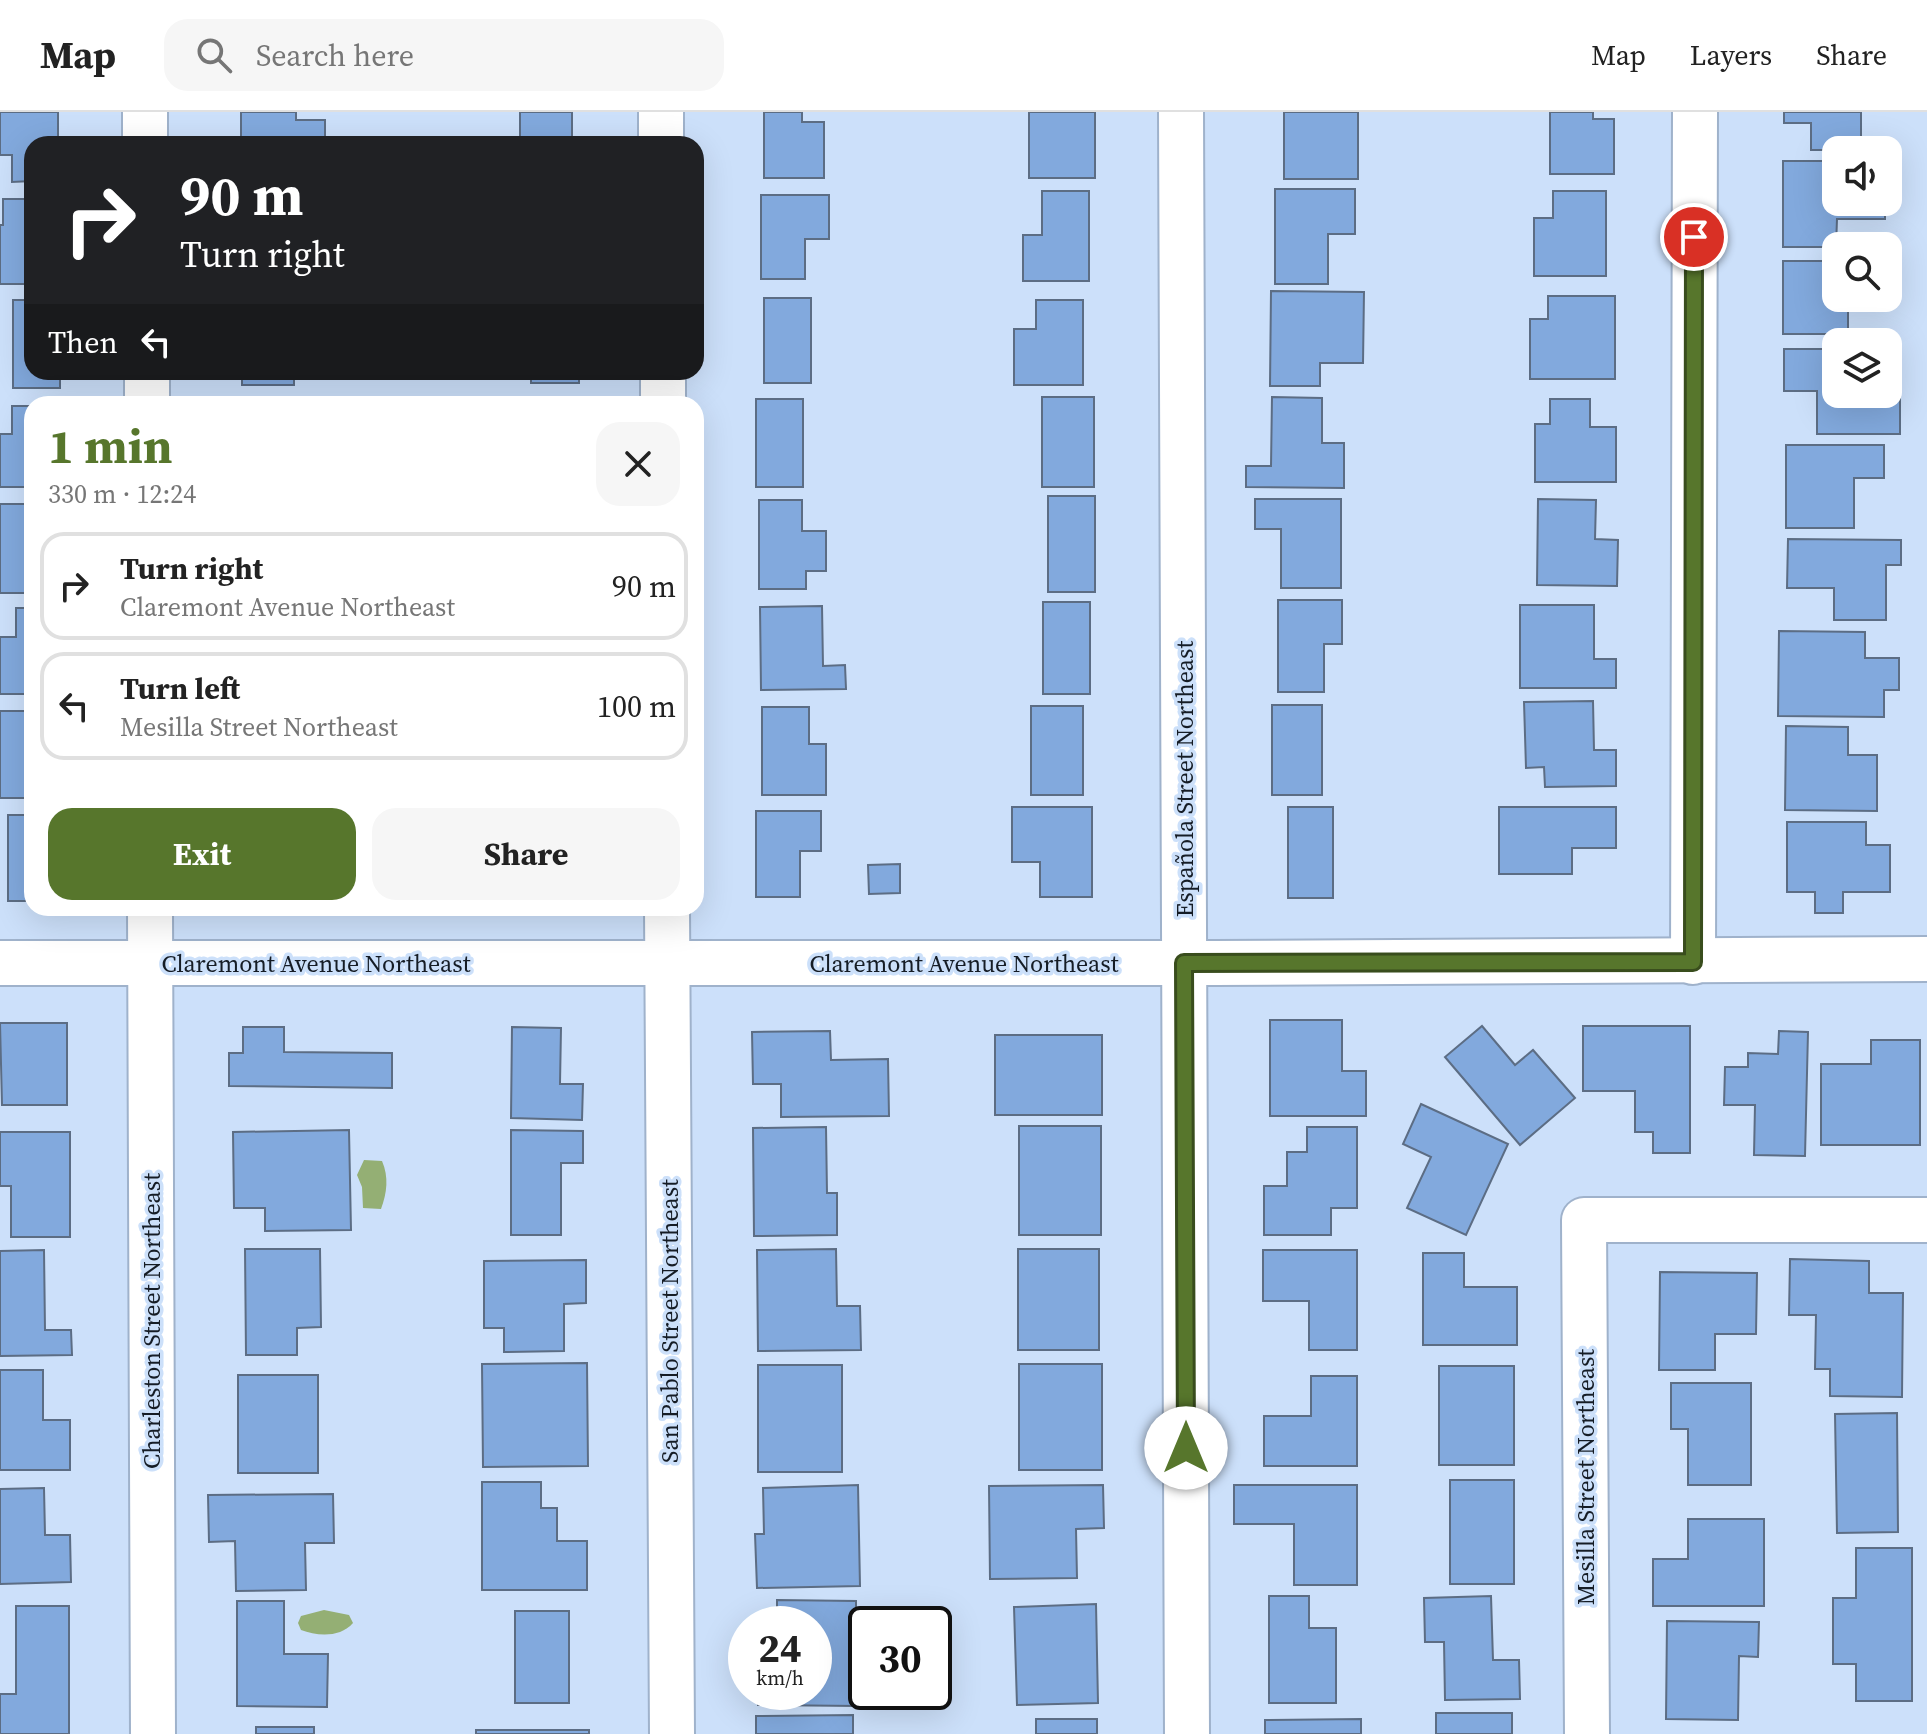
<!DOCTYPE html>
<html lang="en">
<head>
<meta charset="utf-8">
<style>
	:root { --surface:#fff; --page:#f6f6f6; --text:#222; --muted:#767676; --line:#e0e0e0; --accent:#57762c }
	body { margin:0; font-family:"Source Serif 4",serif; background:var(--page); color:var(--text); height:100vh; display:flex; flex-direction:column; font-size:30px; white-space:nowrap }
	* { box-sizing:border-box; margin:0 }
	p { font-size:26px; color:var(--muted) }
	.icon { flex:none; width:44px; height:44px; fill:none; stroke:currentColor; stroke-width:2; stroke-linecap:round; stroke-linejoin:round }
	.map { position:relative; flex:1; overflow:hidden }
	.drawer { position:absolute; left:24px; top:284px; width:680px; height:520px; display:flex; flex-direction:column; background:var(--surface); border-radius:24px; box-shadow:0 8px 32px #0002 }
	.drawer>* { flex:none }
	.top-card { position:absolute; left:24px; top:24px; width:680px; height:244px; border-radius:24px; box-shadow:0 8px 32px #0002; background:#202124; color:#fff; overflow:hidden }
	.tools { position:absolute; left:1822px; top:24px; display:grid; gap:16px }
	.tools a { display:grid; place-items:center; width:80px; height:80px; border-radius:16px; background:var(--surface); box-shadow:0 8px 32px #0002; font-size:40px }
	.speed { position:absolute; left:728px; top:1494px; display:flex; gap:16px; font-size:40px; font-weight:700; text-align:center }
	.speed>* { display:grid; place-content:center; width:104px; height:104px; border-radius:50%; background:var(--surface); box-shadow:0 8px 32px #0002; line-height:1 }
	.speed small { font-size:20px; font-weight:400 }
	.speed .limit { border:4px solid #111; border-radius:12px; background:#fff; color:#111 }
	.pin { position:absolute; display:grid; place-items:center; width:68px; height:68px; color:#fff; margin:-34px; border:4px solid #fff; border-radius:50%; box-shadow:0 2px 8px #0007 }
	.me { position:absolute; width:88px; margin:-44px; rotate:0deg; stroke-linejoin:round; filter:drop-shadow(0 0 6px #0008) }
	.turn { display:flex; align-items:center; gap:28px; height:168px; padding:0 24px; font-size:36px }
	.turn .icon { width:104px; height:104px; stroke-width:2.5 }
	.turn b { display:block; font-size:56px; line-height:68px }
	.then { display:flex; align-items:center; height:76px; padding:0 24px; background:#0003; gap:16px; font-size:30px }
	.round { display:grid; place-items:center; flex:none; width:84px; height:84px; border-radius:24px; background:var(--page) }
	.overview { display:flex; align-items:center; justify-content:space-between; height:136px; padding:0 24px }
	h1 { font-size:48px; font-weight:700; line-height:60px; color:var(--accent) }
	.cta { display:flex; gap:16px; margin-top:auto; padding:16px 24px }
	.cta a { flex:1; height:92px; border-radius:24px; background:var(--accent); color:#fff; font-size:32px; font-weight:700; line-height:92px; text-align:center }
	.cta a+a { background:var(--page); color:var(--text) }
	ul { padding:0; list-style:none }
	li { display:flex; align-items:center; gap:24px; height:108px; margin:0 16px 12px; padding:0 8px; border:4px solid var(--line); border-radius:24px }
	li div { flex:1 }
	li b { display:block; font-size:30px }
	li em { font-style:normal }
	header { display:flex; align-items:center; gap:48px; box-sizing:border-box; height:112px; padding:0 40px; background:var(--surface); border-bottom:2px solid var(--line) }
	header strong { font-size:38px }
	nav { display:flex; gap:44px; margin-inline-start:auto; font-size:28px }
	.search { width:560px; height:72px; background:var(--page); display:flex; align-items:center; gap:20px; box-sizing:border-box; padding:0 28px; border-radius:24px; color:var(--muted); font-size:30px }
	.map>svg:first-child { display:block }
	.water { fill:#94af74 }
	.building { fill:#82a9dd; stroke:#5c6d84; stroke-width:2 }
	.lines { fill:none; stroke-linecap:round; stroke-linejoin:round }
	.minor-casing { stroke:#9fb2cb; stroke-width:48 }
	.minor { stroke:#fff; stroke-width:44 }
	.route-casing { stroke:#394d1d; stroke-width:20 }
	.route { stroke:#57762c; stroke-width:14 }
	.labels { text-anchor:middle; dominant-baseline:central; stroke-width:7; stroke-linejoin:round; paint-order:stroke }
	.street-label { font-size:24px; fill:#151c25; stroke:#cce0fa }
</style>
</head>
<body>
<header>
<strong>Map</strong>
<div class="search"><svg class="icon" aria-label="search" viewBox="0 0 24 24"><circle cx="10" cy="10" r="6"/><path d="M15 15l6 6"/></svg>Search here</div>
<nav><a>Map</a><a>Layers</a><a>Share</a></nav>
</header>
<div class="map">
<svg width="1927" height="1622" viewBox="0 0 1927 1622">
	<rect width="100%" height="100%" fill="#cce0fa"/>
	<g class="water">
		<path d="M 364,1048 L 382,1049 C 389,1065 387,1081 381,1097 L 363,1096 L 362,1075 L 357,1063 Z"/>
		<path d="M 324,1498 L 349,1503 L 353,1511 C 340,1526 317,1524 301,1518 L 298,1511 L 301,1504 Z"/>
	</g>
	<g class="building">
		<path d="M 0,0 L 58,0 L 58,32 L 32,32 L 32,69 L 12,70 L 12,43 L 0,43 Z"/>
		<path d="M 241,0 L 296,0 L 296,8 L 325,8 L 325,32 L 241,32 Z"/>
		<rect x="520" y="0" width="52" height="32"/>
		<path d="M 764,0 L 802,0 L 802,10 L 824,10 L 824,66 L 764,66 Z"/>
		<rect x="1029" y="0" width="66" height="66"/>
		<rect x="1284" y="0" width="74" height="67"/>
		<path d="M 1550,0 L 1593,0 L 1593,7 L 1614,7 L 1614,62 L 1550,62 Z"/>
		<path d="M 1784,0 L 1861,0 L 1861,38 L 1811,38 L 1811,11 L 1784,11 Z"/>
		<path d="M 1783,49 L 1836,49 L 1836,90 L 1885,90 L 1885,107 L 1837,107 L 1836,135 L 1783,135 Z"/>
		<path d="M 1275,77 L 1355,77 L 1355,122 L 1328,122 L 1328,172 L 1275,172 Z"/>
		<path d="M 1042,79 L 1089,79 L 1089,169 L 1023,169 L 1023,123 L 1042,123 Z"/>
		<path d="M 1553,79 L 1606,79 L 1606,164 L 1534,164 L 1534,106 L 1553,106 Z"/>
		<path d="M 761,83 L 829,83 L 829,127 L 805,127 L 805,167 L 761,167 Z"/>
		<path d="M 3,87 L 32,87 L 32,172 L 0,172 L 0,113 L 3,113 Z"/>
		<path d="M 1783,149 L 1836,149 L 1836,186 L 1848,186 L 1848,222 L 1783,222 Z"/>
		<path d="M 1271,179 L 1364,180 L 1363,251 L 1320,251 L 1320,274 L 1270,274 Z"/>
		<path d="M 1548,184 L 1615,184 L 1615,267 L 1530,267 L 1530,207 L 1548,207 Z"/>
		<rect x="764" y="186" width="47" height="85"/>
		<path d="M 13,188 L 32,188 L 32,260 L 60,260 L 60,276 L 13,276 Z"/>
		<path d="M 1036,188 L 1083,188 L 1083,273 L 1014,273 L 1014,217 L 1036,217 Z"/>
		<path d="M 1784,237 L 1836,237 L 1836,282 L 1888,282 L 1888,237 L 1900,237 L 1900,322 L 1817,322 L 1817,279 L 1784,279 Z"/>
		<rect x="242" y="260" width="52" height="13"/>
		<rect x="531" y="260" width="48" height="11"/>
		<rect x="1042" y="285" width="52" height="90"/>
		<path d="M 1272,285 L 1322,286 L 1322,331 L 1344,331 L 1344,376 L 1246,375 L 1246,354 L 1271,354 Z"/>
		<rect x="756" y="287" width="47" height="88"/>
		<path d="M 1550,287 L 1590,287 L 1590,315 L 1616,315 L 1616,370 L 1535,370 L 1535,312 L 1550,312 Z"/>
		<rect x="529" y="288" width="45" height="4"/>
		<path d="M 12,294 L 32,294 L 32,375 L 0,375 L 0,322 L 12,322 Z"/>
		<path d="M 1786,333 L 1884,333 L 1884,366 L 1854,366 L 1854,416 L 1786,416 Z"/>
		<rect x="1048" y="384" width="47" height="96"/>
		<path d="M 1255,387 L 1341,387 L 1341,476 L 1281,476 L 1281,417 L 1255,417 Z"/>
		<path d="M 1538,387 L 1596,388 L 1595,427 L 1618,428 L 1617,474 L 1537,473 Z"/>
		<path d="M 759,388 L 802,388 L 802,419 L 826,419 L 826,459 L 806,459 L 806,477 L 759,477 Z"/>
		<rect x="0" y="392" width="32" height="89"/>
		<path d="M 1788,427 L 1901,428 L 1901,453 L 1886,453 L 1886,508 L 1834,508 L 1834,476 L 1787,476 Z"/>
		<path d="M 1278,488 L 1342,488 L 1342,532 L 1324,532 L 1324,580 L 1278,580 Z"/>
		<rect x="1043" y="490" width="47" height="92"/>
		<path d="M 1520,493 L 1594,493 L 1594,547 L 1616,547 L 1616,576 L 1520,576 Z"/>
		<path d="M 822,494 L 823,554 L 845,553 L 846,577 L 761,578 L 760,495 Z"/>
		<path d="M 16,496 L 32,496 L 32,582 L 0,582 L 0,525 L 16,525 Z"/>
		<path d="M 1779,519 L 1865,520 L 1865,546 L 1899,546 L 1899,578 L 1884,578 L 1884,605 L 1778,604 Z"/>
		<path d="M 1593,589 L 1594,638 L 1616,638 L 1616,674 L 1545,675 L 1544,655 L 1526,656 L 1524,590 Z"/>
		<rect x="1272" y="593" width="50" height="90"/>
		<rect x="1031" y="594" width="52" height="89"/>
		<path d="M 762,595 L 809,595 L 809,632 L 826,632 L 826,683 L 762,683 Z"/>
		<rect x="0" y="599" width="32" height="87"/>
		<path d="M 1786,614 L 1848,615 L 1848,643 L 1877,643 L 1877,699 L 1785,698 Z"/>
		<path d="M 1012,695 L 1092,695 L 1092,785 L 1040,785 L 1040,750 L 1012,750 Z"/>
		<rect x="1288" y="695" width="45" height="91"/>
		<path d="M 1499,695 L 1616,695 L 1616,736 L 1572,736 L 1572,762 L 1499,762 Z"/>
		<path d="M 756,699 L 821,699 L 821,739 L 800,739 L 800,785 L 756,785 Z"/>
		<rect x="8" y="703" width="24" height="86"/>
		<path d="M 1787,710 L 1866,710 L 1866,733 L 1890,733 L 1890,780 L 1843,780 L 1843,801 L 1815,801 L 1815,780 L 1787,780 Z"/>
		<path d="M 900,752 L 900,781 L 869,782 L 868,753 Z"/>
		<path d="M 1270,908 L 1342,908 L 1342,959 L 1366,959 L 1366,1004 L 1270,1004 Z"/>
		<path d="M 0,911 L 67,911 L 67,993 L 2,993 Z"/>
		<path d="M 1482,914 L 1515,953 L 1533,938 L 1575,986 L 1520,1033 L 1445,945 Z"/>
		<path d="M 1583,914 L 1690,914 L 1690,1041 L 1653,1041 L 1653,1020 L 1635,1020 L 1635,979 L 1583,979 Z"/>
		<path d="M 243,915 L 284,915 L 284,940 L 392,941 L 392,976 L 229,974 L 229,941 L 243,941 Z"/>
		<path d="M 512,915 L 561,916 L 560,972 L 583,972 L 582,1008 L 511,1006 Z"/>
		<path d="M 830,919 L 831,948 L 888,947 L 889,1004 L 781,1005 L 781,972 L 753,972 L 752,920 Z"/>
		<path d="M 1779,919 L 1808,920 L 1805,1044 L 1754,1043 L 1755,993 L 1724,993 L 1725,955 L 1748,955 L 1748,941 L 1778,942 Z"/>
		<rect x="995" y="923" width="107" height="80"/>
		<path d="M 1871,928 L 1920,928 L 1920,1033 L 1821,1033 L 1821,952 L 1871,952 Z"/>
		<path d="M 1421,992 L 1508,1032 L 1466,1123 L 1407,1096 L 1431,1045 L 1403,1032 Z"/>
		<rect x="1019" y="1014" width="82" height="109"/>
		<path d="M 826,1015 L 827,1081 L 837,1081 L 837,1123 L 754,1124 L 753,1016 Z"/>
		<path d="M 1307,1015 L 1357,1015 L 1357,1096 L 1331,1096 L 1331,1123 L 1264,1123 L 1264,1074 L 1287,1074 L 1287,1040 L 1307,1040 Z"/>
		<path d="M 349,1018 L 351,1118 L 265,1119 L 265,1096 L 234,1096 L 233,1020 Z"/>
		<path d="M 511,1018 L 583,1019 L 583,1051 L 561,1051 L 561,1123 L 511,1123 Z"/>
		<path d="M 0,1020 L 70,1020 L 70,1125 L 11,1125 L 11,1074 L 0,1074 Z"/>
		<path d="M 245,1137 L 320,1137 L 321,1215 L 297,1216 L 297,1243 L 246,1243 Z"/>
		<path d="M 836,1137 L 837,1194 L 860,1194 L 861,1238 L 758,1239 L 757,1138 Z"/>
		<rect x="1018" y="1137" width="81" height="101"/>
		<path d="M 44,1138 L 45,1218 L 71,1218 L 72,1243 L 0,1244 L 0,1139 Z"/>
		<path d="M 1263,1138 L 1357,1138 L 1357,1238 L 1309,1238 L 1309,1189 L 1263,1189 Z"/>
		<path d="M 1423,1141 L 1464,1141 L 1464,1175 L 1517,1175 L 1517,1233 L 1423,1233 Z"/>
		<path d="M 1790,1147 L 1869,1149 L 1869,1181 L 1903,1181 L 1902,1285 L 1830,1284 L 1830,1257 L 1815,1257 L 1816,1203 L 1789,1203 Z"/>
		<path d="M 586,1148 L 586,1191 L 564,1192 L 564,1239 L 504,1240 L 504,1216 L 484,1216 L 484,1149 Z"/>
		<path d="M 1660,1160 L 1757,1161 L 1756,1222 L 1715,1222 L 1715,1258 L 1659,1258 Z"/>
		<path d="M 587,1251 L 588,1354 L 483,1355 L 482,1252 Z"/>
		<rect x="1019" y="1252" width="83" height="106"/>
		<rect x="758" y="1253" width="84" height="107"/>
		<rect x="1439" y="1254" width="75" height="99"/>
		<path d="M 0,1258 L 43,1258 L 43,1308 L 70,1308 L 70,1358 L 0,1358 Z"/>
		<rect x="238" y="1263" width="80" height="98"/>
		<path d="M 1311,1264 L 1357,1264 L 1357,1354 L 1264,1354 L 1264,1304 L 1311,1304 Z"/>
		<path d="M 1671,1271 L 1751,1271 L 1751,1373 L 1688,1373 L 1688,1317 L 1671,1317 Z"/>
		<path d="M 1897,1301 L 1898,1420 L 1837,1421 L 1835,1302 Z"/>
		<rect x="1450" y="1368" width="64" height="104"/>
		<path d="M 482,1370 L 541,1370 L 541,1396 L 557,1396 L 557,1429 L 587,1429 L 587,1478 L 482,1478 Z"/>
		<path d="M 858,1373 L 860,1474 L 757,1476 L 755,1422 L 764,1422 L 763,1376 Z"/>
		<path d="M 1103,1373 L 1104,1416 L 1076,1417 L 1077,1466 L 990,1467 L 989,1374 Z"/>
		<path d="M 1234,1373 L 1357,1373 L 1357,1473 L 1294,1473 L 1294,1412 L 1234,1412 Z"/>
		<path d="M 44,1376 L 45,1423 L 70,1423 L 71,1470 L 0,1472 L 0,1377 Z"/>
		<path d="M 333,1382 L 334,1431 L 305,1431 L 306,1478 L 236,1479 L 235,1429 L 209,1430 L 208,1383 Z"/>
		<path d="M 1688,1407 L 1764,1407 L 1764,1494 L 1653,1494 L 1653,1447 L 1688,1447 Z"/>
		<path d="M 1856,1436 L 1912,1436 L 1912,1589 L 1856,1589 L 1856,1552 L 1833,1552 L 1833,1486 L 1856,1486 Z"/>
		<path d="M 1269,1484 L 1309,1484 L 1309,1516 L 1336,1516 L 1336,1591 L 1269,1591 Z"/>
		<path d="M 1491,1484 L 1493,1548 L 1519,1548 L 1520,1587 L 1445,1588 L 1444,1530 L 1425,1530 L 1424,1486 Z"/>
		<path d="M 777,1488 L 856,1489 L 856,1594 L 758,1593 L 758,1580 L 814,1580 L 814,1512 L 777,1512 Z"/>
		<path d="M 237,1489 L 284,1489 L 284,1542 L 328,1542 L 327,1595 L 237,1594 Z"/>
		<path d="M 1096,1492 L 1098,1591 L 1017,1593 L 1014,1495 Z"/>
		<path d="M 16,1494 L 69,1494 L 69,1622 L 0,1622 L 0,1582 L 16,1582 Z"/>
		<rect x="515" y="1499" width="54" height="92"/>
		<path d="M 1667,1509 L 1759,1510 L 1758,1545 L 1739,1544 L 1738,1608 L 1666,1607 Z"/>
		<rect x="1436" y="1601" width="76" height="21"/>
		<path d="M 853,1603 L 853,1622 L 756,1622 L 756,1604 Z"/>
		<rect x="1036" y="1607" width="61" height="15"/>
		<path d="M 1361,1607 L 1361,1622 L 1265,1622 L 1265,1608 Z"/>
		<rect x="256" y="1615" width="58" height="7"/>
		<rect x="476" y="1618" width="113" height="4"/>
	</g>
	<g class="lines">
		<defs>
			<g id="minor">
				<path d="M 145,0 L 145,32"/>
				<path d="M 661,0 L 661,32"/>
				<path d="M 1181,0 L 1187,1622"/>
				<path d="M 147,260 L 147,292"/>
				<path d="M 663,260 L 663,292"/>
				<path d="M 150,796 L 153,1622"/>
				<path d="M 667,796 L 672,1622"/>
				<path d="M 1693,850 L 1695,0"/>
				<path d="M 0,851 L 1214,851 L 1927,847"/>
				<path d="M 1587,1622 L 1584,1108 L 1927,1108"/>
			</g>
		</defs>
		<use href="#minor" class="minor-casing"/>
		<use href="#minor" class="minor"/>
	</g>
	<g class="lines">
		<defs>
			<path id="route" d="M 1186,1336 L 1184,851 L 1693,850 L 1694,125"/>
		</defs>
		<use href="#route" class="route-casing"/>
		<use href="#route" class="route"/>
	</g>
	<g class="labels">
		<g class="street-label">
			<text transform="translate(1184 667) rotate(-90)">Española Street Northeast</text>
			<text x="316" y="851">Claremont Avenue Northeast</text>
			<text x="964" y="851">Claremont Avenue Northeast</text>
			<text transform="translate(151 1209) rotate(-90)">Charleston Street Northeast</text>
			<text transform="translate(669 1209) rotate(-90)">San Pablo Street Northeast</text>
			<text transform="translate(1585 1365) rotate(-90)">Mesilla Street Northeast</text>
		</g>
	</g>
</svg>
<div class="tools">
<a><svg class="icon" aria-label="sound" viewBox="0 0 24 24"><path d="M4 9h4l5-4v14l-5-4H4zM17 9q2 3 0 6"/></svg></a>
<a><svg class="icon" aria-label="search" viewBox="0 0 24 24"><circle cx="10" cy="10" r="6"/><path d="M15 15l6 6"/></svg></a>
<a><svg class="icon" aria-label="layers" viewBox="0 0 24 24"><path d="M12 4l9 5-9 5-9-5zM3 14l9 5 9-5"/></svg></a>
</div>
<div class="speed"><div>24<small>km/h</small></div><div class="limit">30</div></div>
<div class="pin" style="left:1694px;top:125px;background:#d93025"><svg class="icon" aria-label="arrive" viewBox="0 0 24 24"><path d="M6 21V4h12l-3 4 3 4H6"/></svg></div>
<svg class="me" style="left:1186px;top:1336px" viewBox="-20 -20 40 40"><circle r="19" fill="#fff"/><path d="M0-13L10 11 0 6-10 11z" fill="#57762c"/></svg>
<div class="top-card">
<div class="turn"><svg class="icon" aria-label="right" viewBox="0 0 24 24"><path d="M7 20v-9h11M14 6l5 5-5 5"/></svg><div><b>90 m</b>Turn right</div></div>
<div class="then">Then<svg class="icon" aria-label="left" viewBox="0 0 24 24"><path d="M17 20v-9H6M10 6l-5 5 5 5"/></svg></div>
</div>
<section class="drawer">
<div class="overview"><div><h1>1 min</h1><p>330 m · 12:24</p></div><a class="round"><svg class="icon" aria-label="close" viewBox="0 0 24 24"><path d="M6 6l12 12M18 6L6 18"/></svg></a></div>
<ul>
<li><svg class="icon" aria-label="right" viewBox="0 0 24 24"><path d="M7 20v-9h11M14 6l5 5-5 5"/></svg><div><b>Turn right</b><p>Claremont Avenue Northeast</p></div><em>90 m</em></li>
<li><svg class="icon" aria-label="left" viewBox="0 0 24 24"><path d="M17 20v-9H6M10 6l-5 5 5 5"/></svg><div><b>Turn left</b><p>Mesilla Street Northeast</p></div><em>100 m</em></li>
</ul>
<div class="cta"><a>Exit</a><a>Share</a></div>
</section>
</div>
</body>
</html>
